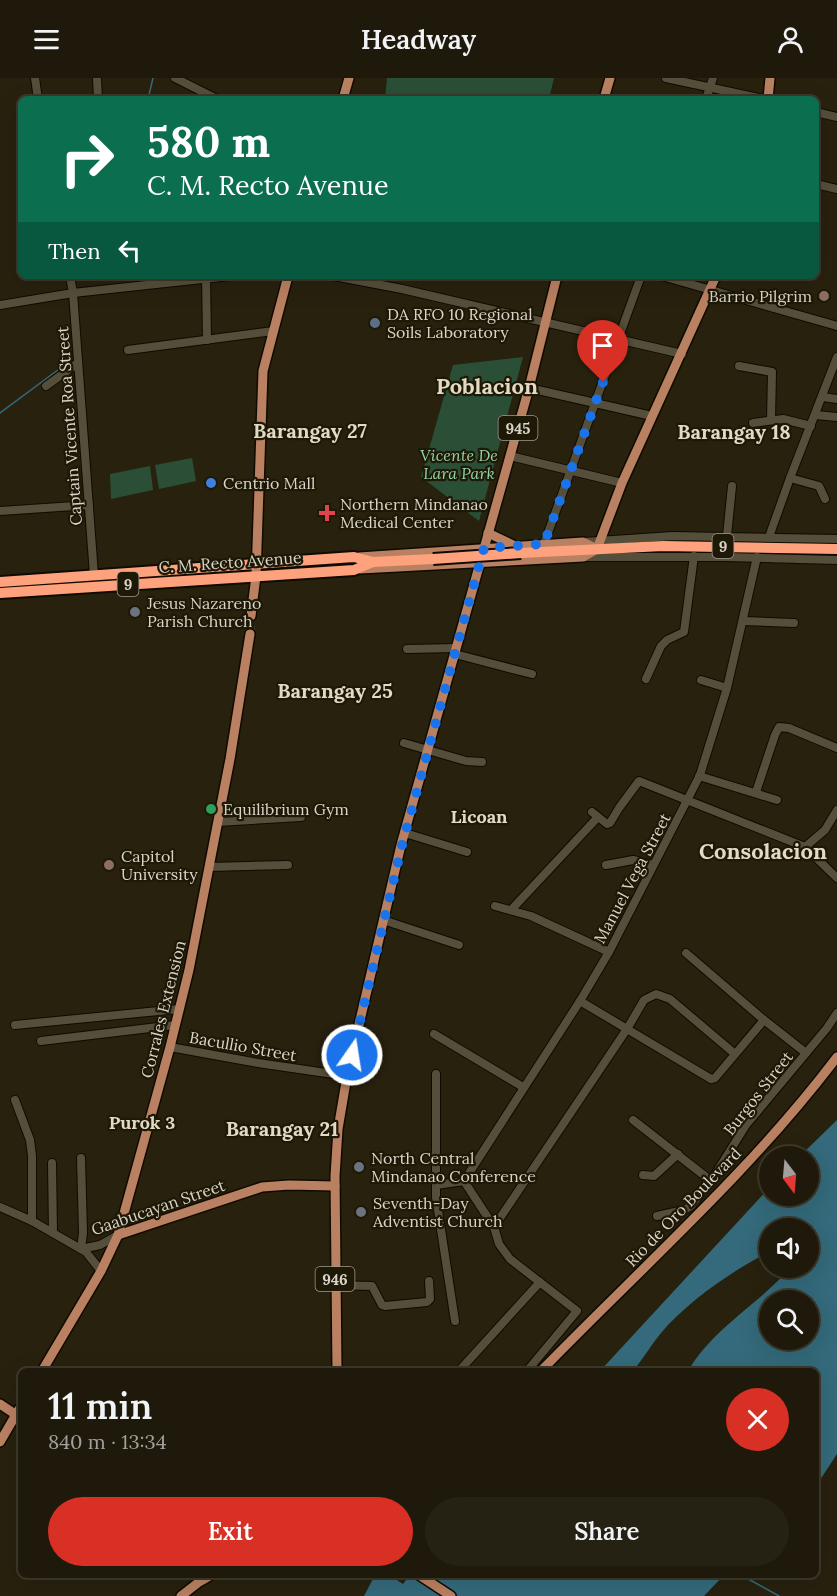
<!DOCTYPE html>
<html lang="en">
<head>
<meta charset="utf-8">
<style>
	:root { --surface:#1e190a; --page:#262213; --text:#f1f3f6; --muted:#a1a09c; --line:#3c382b; --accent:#d93025 }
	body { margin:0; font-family:Lora,serif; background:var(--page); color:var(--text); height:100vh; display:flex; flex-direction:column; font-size:22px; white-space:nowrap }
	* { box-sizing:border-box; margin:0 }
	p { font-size:20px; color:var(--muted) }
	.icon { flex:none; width:33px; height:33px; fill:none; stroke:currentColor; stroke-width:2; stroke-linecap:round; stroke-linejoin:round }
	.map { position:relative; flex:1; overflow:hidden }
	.side { position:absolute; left:18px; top:1290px; width:801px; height:210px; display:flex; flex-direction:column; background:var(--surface); border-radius:9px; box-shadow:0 6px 24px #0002,0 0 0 2px var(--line) }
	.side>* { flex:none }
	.hud { position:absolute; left:18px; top:18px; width:801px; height:183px; border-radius:9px; box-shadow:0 6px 24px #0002,0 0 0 2px var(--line); background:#0b6e4f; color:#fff; overflow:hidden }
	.needle { width:39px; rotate:164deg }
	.controls { position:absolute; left:759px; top:1068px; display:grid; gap:12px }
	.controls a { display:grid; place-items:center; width:60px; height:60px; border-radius:50%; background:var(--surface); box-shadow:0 6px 24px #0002,0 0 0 2px var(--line); font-size:30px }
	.pin { position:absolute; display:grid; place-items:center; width:51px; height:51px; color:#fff; margin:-62px -26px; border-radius:50% 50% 50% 0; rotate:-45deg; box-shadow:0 0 6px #0007 }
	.pin .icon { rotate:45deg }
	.me { position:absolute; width:66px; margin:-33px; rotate:13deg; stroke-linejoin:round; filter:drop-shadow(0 0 4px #0008) }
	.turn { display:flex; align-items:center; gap:21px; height:126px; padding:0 30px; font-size:27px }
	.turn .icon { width:78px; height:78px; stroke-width:2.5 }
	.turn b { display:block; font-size:42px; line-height:51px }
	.then { display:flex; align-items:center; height:57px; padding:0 30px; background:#0003; gap:12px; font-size:22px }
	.round { display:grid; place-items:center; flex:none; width:63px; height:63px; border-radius:32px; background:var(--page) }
	.overview { display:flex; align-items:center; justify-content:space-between; height:102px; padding:0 30px }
	h1 { font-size:36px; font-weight:600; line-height:45px }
	.button { display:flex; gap:12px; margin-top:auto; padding:12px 30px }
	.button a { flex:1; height:69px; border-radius:36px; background:var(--accent); color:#fff; font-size:24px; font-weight:600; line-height:69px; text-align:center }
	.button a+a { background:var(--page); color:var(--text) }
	header { display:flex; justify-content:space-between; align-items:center; height:78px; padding:0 30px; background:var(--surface); font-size:27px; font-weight:600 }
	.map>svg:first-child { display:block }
	.green { fill:#2a4f36 }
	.water { fill:#346a7b; fill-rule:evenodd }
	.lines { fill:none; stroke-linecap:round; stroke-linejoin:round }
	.stream { stroke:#346a7b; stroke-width:1.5 }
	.major-tunnel { stroke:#423c2a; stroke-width:9; stroke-dasharray:9 4.5; stroke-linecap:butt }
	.minor-casing { stroke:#100b00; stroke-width:10 }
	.major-casing { stroke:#100b00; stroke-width:12 }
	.highway-casing { stroke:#100b00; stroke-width:14 }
	.minor { stroke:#554e3a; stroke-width:8 }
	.major { stroke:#ba8062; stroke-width:9 }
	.highway { stroke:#fea17d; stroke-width:10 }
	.highway-bridge-casing { stroke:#100b00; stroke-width:14; stroke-linecap:butt }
	.highway-bridge { stroke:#fea17d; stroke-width:10 }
	.route { stroke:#1a73e8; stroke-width:10; stroke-dasharray:0 18 }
	.education-dot { fill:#8d6e63; stroke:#1e1806; stroke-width:2 }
	.service-dot { fill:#5c6f8a; stroke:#1e1806; stroke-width:2 }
	.shop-dot { fill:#3f7fe0; stroke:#1e1806; stroke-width:2 }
	.health-dot { fill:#e0444e; stroke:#1e1806; stroke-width:2 }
	.worship-dot { fill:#6b7280; stroke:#1e1806; stroke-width:2 }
	.leisure-dot { fill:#2e9e5b; stroke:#1e1806; stroke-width:2 }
	.labels { text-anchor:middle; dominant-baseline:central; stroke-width:4.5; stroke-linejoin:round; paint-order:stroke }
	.shield { fill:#1e1806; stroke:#a09c8e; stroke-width:1.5 }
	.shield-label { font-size:15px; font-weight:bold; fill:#d8d4c8 }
	.poi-label { font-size:16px; fill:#d8d4c8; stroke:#1e1806; text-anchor:start }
	.street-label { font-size:16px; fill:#d8d4c8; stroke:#1e1806 }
	.park-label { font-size:16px; font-style:italic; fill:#93d4a6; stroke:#1e1806 }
	.neighbourhood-label { font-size:18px; font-weight:bold; fill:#e2dac2; stroke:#1e1806 }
	.quarter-label { font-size:20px; font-weight:bold; fill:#e2dac2; stroke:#1e1806 }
	.district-label { font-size:22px; font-weight:bold; fill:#e2dac2; stroke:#1e1806 }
</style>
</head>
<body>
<header><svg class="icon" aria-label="menu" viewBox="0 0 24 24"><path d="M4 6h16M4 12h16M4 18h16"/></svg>Headway<svg class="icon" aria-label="person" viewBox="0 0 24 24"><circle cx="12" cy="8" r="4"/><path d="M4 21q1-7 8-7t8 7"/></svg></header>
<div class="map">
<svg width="837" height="1518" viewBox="0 0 837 1518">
	<rect width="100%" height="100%" fill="#28210e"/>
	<g class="green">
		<path d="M 387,0 L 554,0 L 549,21 L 385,21 Z"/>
		<path d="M 523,279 L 479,443 L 421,399 L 453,287 Z"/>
		<path d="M 192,380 L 196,403 L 159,411 L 155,387 Z"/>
		<path d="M 150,388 L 153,412 L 111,421 L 110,396 Z"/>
	</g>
	<g class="water">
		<path d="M 837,1042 L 837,1376 L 816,1408 L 816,1293 L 688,1293 C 713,1250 759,1226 790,1190 L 808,1190 L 808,1150 L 770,1150 L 769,1174 C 733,1192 687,1224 661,1255 C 651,1267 643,1281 633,1293 L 600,1293 L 769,1110 L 770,1118 L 808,1118 L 808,1078 L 800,1078 ZM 770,1222 L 808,1222 L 808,1262 L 770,1262 Z"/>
		<path d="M 375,1497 L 389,1497 L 403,1506 L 410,1497 L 724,1497 L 704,1518 L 364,1518 Z"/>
	</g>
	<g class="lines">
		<g class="stream">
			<path d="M 148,21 L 153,0"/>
			<path d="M 114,200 L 115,198"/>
			<path d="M 0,335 L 70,283"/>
			<path d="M 741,1497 L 779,1518"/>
		</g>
		<path class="major-tunnel" d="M 250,556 L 251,538"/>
		<defs>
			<g id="minor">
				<path d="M 35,0 L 38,21"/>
				<path d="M 97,0 L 98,21"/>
				<path d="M 175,0 L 217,21"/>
				<path d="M 666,0 L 764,21"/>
				<path d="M 706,21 L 713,0"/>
				<path d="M 816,34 L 837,39"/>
				<path d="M 816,106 L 837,111"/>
				<path d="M 70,198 L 73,215 L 94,497"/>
				<path d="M 206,198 L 207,262"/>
				<path d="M 334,198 L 402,211 L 682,276"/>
				<path d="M 662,198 L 837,248"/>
				<path d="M 0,227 L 73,215 L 230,198"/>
				<path d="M 128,272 L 273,253"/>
				<path d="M 739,288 L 772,294 L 771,342"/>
				<path d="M 46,308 L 78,285"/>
				<path d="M 529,310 L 652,338"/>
				<path d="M 823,319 L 837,321"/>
				<path d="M 816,337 L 837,339"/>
				<path d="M 753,345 L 783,341 L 811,348"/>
				<path d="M 510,378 L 622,405"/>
				<path d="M 790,400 L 819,408 L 825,421"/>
				<path d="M 0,433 L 89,427"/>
				<path d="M 727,458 L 732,408"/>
				<path d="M 769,459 L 790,400 L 837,279"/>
				<path d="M 583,464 L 673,458 L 837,461"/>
				<path d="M 544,466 L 641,198"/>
				<path d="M 583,479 L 726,479 L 837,482"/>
				<path d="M 744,543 L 794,545"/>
				<path d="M 407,571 L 456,570"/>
				<path d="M 455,576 L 532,596"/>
				<path d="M 646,601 L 661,568 L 667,562 L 684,554 L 694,478"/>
				<path d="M 701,602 L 727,610"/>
				<path d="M 404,665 L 466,683 L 482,684"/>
				<path d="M 699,698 L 777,722"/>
				<path d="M 756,714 L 775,657 L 779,649 L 789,650 L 837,670"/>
				<path d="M 592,734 L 607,746 L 610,745 L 619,730 L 639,703 L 805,769 L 837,800"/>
				<path d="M 218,744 L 301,739"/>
				<path d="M 405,755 L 467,774"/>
				<path d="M 805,769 L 825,752 L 837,732"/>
				<path d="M 606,787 L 633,782 L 653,787"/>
				<path d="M 209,789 L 288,787"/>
				<path d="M 495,828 L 531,838 L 609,874"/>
				<path d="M 512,831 L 598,739"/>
				<path d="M 383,842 L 459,867"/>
				<path d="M 686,875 L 764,942 L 806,975"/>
				<path d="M 580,923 L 711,1001 L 715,1000 L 764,942"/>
				<path d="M 15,947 L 179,931"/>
				<path d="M 434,956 L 523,1009"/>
				<path d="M 41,963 L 175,947"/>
				<path d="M 170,969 L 258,985 L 347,998"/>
				<path d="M 436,996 L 436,1119 L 455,1243"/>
				<path d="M 15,1022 L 30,1062 L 32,1078 L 32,1143"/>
				<path d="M 633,1042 L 710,1102"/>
				<path d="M 52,1085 L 53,1155"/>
				<path d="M 643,1097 L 654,1098 L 678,1076"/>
				<path d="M 464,1103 L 580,923 L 609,874 L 700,697 L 727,610 L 757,479"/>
				<path d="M 464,1103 L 494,1149 L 627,951 L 644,922 L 656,916 L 670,921 L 735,976"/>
				<path d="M 436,1107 L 464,1103"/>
				<path d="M 0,1129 L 32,1143 L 86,1174 L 101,1193"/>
				<path d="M 657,1138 L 684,1132 L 691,1128 L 716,1095 L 746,1047 L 827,950 L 837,935"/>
				<path d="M 494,1149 L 499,1166 L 510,1181 L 577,1233 L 527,1293"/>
				<path d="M 81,1171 L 83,1155 L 81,1080"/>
				<path d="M 81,1171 L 100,1167 L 118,1157"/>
				<path d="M 335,1207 L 372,1208 L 382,1227 L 385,1228 L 427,1224 L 430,1221 L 429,1203"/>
				<path d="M 459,1293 L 540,1204"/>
			</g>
			<g id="major">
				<path d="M 343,21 L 349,0"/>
				<path d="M 604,21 L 610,0"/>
				<path d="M 768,21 L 770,0"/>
				<path d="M 488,455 L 513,467"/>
				<path d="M 597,471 L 622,405 L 716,198"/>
				<path d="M 359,479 L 583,464 L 597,471"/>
				<path d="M 360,491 L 583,479 L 595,472"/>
				<path d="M 251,538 L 256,498 L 263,293 L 288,198"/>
				<path d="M 118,1157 L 262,1109 L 289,1107 L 335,1108"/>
				<path d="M 42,1293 L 101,1193 L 118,1157 L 170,969 L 189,892 L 230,681 L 250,556"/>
				<path d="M 337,1293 L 335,1098 L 338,1051 L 347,998 L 401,767 L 529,310 L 557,198"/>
				<path d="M 541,1293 C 641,1190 750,1094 837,979"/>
				<path d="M 0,1326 L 21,1340"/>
				<path d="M 0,1364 L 21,1328"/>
				<path d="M 419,1497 L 451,1518"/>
				<path d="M 181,1518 L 199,1504 L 211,1497"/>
			</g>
			<g id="highway">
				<path d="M 521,475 L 663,468 L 837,471"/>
				<path d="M 0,504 L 354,479 L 373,484"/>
				<path d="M 0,515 L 354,492 L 373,484 L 433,481"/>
			</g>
		</defs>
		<use href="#minor" class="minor-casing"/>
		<use href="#major" class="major-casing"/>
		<use href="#highway" class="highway-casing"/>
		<use href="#minor" class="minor"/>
		<use href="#major" class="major"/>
		<use href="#highway" class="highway"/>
		<defs>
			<path id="highway-bridge" d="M 433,481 L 521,475"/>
		</defs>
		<use href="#highway-bridge" class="highway-bridge-casing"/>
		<use href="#highway-bridge" class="highway-bridge"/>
	</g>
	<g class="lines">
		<path class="route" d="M 352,977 L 402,767 L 484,470 L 544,466 L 603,304"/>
	</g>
	<g class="education-dot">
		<circle cx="824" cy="218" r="6"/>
		<circle cx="109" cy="787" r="6"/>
	</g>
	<circle class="service-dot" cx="375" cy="245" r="6"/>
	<circle class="shop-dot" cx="211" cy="405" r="6"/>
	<path class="health-dot" d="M324 426h6v6h6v6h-6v6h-6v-6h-6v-6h6z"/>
	<g class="worship-dot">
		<circle cx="135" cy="534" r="6"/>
		<circle cx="359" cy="1089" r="6"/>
		<circle cx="361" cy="1134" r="6"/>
	</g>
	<circle class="leisure-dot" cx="211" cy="731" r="6"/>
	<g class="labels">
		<g class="shield">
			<rect x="498.5" y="338" width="39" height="24" rx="4.5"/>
			<rect x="712.5" y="456" width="21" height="24" rx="4.5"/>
			<rect x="117.5" y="494" width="21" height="24" rx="4.5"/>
			<rect x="315.5" y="1189" width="39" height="24" rx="4.5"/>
		</g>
		<g class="shield-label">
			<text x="518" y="350">945</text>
			<text x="723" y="468">9</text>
			<text x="128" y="506">9</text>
			<text x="335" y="1201">946</text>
		</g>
		<g class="poi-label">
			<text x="812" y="218" text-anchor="end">Barrio Pilgrim</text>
			<text x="387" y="236">DA RFO 10 Regional<tspan x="387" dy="18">Soils Laboratory</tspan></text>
			<text x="223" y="405">Centrio Mall</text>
			<text x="340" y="426">Northern Mindanao<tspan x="340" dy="18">Medical Center</tspan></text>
			<text x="147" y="525">Jesus Nazareno<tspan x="147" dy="18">Parish Church</tspan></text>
			<text x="223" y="731">Equilibrium Gym</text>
			<text x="121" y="778">Capitol<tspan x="121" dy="18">University</tspan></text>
			<text x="371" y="1080">North Central<tspan x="371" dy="18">Mindanao Conference</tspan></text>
			<text x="373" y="1125">Seventh-Day<tspan x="373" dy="18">Adventist Church</tspan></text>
		</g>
		<g class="street-label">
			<text transform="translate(69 348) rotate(-94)">Captain Vicente Roa Street</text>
			<text transform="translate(230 484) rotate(-4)">C. M. Recto Avenue</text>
			<text transform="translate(632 800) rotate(-62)">Manuel Vega Street</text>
			<text transform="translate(163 931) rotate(-76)">Corrales Extension</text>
			<text transform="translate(243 968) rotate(10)">Bacullio Street</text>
			<text transform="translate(758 1015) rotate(-52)">Burgos Street</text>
			<text transform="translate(158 1129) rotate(-19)">Gaabucayan Street</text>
			<text transform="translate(683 1129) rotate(-46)">Rio de Oro Boulevard</text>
		</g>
		<g class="park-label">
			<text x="459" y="377">Vicente De<tspan x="459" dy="18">Lara Park</tspan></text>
		</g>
		<g class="neighbourhood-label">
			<text x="479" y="738">Licoan</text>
			<text x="142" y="1044">Purok 3</text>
		</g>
		<g class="quarter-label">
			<text x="310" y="352">Barangay 27</text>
			<text x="734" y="353">Barangay 18</text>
			<text x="335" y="612">Barangay 25</text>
			<text x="282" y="1050">Barangay 21</text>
		</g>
		<g class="district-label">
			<text x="487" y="308">Poblacion</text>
			<text x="763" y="773">Consolacion</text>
		</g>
	</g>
</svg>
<div class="controls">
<a><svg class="needle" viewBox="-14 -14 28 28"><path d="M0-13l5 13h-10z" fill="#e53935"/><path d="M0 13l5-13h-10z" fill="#a1a09c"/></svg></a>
<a><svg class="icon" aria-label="sound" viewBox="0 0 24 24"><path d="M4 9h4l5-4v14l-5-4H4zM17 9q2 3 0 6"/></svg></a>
<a><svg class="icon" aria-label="search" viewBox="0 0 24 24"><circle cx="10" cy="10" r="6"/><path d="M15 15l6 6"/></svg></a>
</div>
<div class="pin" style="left:603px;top:304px;background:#d93025"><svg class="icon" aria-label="arrive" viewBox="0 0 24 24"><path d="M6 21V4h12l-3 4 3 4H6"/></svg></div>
<svg class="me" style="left:352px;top:977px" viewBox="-20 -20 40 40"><circle r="17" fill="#1a73e8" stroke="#fff" stroke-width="3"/><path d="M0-11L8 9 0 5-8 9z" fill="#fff"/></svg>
<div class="hud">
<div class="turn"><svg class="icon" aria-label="right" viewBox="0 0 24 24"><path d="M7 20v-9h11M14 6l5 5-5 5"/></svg><div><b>580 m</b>C. M. Recto Avenue</div></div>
<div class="then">Then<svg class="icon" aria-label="left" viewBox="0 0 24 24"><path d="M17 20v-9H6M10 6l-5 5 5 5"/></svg></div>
</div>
<section class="side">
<div class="overview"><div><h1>11 min</h1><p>840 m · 13:34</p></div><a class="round" style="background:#d93025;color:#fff"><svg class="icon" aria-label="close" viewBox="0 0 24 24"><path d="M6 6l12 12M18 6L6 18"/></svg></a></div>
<div class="button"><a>Exit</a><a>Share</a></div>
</section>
</div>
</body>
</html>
